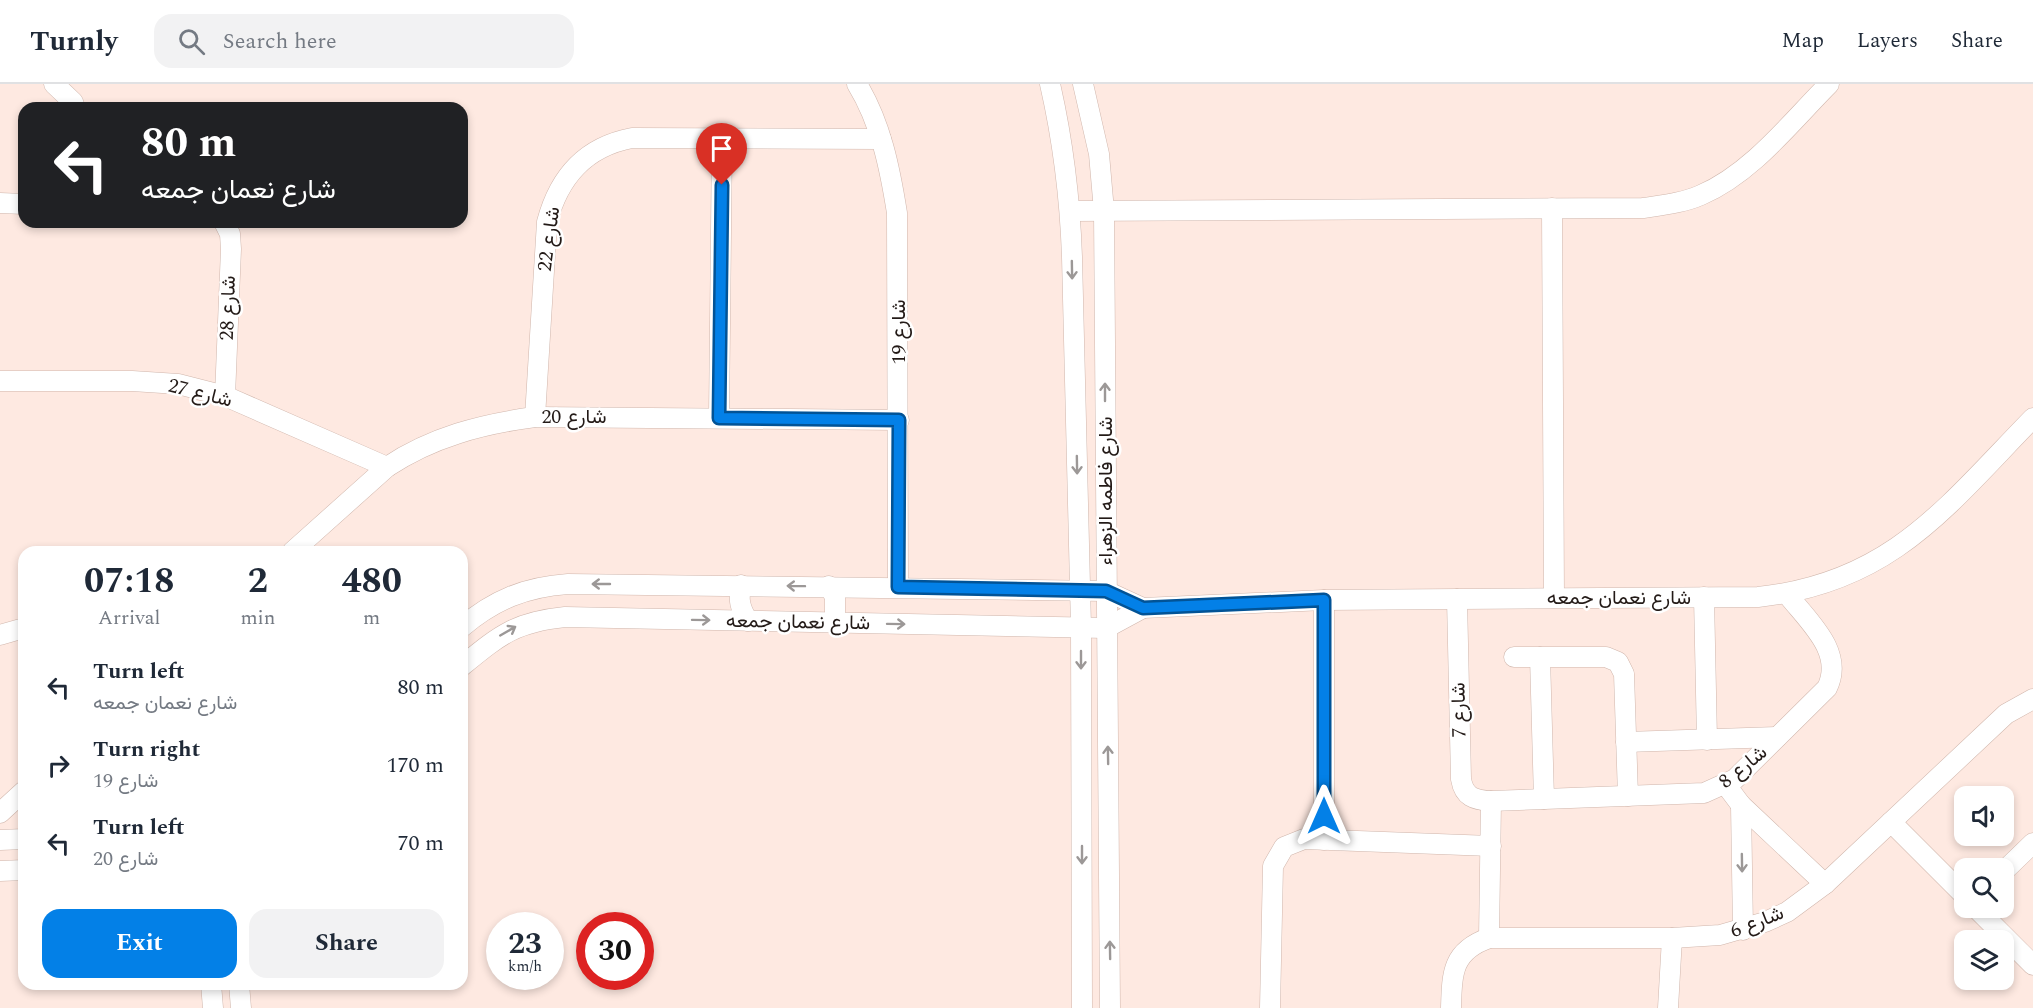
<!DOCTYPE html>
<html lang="en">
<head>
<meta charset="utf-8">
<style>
	:root { --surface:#fff; --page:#f2f2f3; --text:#1f2937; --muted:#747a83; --line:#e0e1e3; --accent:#0380e7 }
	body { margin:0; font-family:Spectral,Vazirmatn,serif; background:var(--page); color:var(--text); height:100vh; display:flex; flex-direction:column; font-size:22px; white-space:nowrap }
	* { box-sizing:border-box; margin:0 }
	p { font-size:20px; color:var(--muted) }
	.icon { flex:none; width:33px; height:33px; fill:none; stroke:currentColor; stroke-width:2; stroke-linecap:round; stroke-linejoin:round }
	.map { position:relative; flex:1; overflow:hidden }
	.drawer { position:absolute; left:18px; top:462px; width:450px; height:444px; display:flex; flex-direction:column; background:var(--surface); border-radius:18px; box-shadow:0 3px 9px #0003 }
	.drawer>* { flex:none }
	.guide { position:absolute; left:18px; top:18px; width:450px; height:126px; border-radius:18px; box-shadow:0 3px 9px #0003; background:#202124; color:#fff; overflow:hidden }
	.buttons { position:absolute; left:1954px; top:702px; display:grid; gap:12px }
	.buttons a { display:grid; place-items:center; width:60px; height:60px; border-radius:12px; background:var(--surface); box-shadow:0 3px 9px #0003; font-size:30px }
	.speed { position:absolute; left:486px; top:828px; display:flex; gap:12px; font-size:30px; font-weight:700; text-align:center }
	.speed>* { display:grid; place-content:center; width:78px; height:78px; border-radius:50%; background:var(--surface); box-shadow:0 3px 9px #0003; line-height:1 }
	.speed small { font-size:15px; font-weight:400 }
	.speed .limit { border:9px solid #d22; background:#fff; color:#111 }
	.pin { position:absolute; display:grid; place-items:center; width:51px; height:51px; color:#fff; margin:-62px -26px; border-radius:50% 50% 50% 0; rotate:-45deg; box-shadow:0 0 6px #0007 }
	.pin .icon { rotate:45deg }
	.me { position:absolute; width:66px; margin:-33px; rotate:0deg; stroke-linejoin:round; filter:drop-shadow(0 0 4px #0008) }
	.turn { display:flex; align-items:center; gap:21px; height:126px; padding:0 24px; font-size:27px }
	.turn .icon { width:78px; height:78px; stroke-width:2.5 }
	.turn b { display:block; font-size:42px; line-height:51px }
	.eta { display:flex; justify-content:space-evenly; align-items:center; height:102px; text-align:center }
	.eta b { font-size:36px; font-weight:700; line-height:42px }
	.action { display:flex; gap:12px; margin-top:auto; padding:12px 24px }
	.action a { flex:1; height:69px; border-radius:18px; background:var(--accent); color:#fff; font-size:24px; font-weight:700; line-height:69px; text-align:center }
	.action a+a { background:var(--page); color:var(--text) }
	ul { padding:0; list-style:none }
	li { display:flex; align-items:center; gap:18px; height:78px; padding:0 24px }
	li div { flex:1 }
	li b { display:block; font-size:22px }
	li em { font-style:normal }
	header { display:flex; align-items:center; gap:36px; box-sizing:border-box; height:84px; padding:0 30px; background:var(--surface); border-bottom:2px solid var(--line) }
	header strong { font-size:28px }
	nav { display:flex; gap:33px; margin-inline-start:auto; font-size:21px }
	.search { width:420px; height:54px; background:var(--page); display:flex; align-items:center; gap:15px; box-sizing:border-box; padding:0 21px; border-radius:18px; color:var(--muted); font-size:22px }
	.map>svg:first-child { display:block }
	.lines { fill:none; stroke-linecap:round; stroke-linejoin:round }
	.street-casing { stroke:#d0b6ac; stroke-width:21 }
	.street { stroke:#fff; stroke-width:20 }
	.oneway { stroke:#9c9897 }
	.route-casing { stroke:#025396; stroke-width:15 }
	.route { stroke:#0380e7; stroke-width:10 }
	.labels { text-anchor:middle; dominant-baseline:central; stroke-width:5; stroke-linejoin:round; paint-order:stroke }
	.street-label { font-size:20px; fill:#231a17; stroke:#fff }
</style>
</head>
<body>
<header>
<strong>Turnly</strong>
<div class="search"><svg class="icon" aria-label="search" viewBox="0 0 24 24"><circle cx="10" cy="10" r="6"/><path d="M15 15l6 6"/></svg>Search here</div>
<nav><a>Map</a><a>Layers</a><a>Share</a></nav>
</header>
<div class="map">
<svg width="2033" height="924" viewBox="0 0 2033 924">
	<rect width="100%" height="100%" fill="#fee9e1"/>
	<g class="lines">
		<defs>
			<g id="street">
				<path d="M 54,0 L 73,18 L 75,24"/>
				<path d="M 857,0 C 881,39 890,85 897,129 L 898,503"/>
				<path d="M 1050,0 C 1063,57 1070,115 1072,173 L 1081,543 L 1082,924"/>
				<path d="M 1083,0 L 1099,70 L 1104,127 L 1110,924"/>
				<path d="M 0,119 L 24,120"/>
				<path d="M 1552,124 L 1554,514"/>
				<path d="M 1070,127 L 1643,124 C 1663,121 1683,119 1701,111 C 1752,89 1791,38 1829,0"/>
				<path d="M 224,138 L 230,150 L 231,165 L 225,312"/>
				<path d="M 0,297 L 132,297 L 178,300 L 225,312 L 387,383"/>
				<path d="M 535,333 L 547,138 C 559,93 585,63 632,54 L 881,55"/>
				<path d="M 719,334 L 722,55"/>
				<path d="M 292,468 L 387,383 C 432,353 482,340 535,333 L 899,336"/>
				<path d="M 741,501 C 738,516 740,524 748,537"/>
				<path d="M 829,502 L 835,513 L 835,539"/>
				<path d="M 1704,513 L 1707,656"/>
				<path d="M 1457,515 L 1461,695 C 1464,713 1474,716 1491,717 L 1704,709 L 1735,695 L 1827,604 C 1845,568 1808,537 1787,510"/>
				<path d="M 462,543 C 494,516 525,503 568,500 L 1106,507 L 1143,524 L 1324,516 L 1758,513 C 1891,499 1946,423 2033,334"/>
				<path d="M 0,551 L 24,544"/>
				<path d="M 1514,573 L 1606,573 L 1618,578 L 1624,590 L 1628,712"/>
				<path d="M 1540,573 L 1544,715"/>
				<path d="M 462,582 C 500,551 515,538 565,533 L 1106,544 L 1143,524"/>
				<path d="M 1626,658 L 1777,653"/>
				<path d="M 1726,701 L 1741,721 L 1825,800"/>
				<path d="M 1741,721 L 1743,846"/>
				<path d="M 0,729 L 24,707"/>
				<path d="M 1891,738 L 1965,812"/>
				<path d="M 0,756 L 24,755"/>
				<path d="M 1324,756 L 1324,516"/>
				<path d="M 0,787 L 24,786"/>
				<path d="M 2004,787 L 2033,759"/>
				<path d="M 1976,824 L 2033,881"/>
				<path d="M 1489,854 L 1491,717"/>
				<path d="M 211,900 L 213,924"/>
				<path d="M 239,900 L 241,924"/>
				<path d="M 1270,924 L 1273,782 L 1284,763 L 1304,755 L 1491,762"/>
				<path d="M 1451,924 C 1452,889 1452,867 1489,854 L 1672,854 L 1720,851 L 1765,838 L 1787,828 L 1825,800 L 2006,630 L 2033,615"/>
				<path d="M 1668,924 L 1672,854"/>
			</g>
		</defs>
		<use href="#street" class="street-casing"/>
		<use href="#street" class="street"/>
	</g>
	<defs><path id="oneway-shaft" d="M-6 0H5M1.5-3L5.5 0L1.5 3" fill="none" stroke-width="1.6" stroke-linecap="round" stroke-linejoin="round" transform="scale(1.5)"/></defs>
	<g class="oneway">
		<use href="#oneway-shaft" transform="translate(1072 186) rotate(89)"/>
		<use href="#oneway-shaft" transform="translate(1105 308) rotate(-90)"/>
		<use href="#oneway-shaft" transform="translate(1077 381) rotate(89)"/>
		<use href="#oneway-shaft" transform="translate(601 500) rotate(-180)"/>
		<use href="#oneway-shaft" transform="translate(796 502) rotate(-179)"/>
		<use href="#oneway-shaft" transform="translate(701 536) rotate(1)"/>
		<use href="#oneway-shaft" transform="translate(896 540) rotate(1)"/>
		<use href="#oneway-shaft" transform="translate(508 547) rotate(-30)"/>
		<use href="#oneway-shaft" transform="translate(1081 576) rotate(90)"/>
		<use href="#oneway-shaft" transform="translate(1108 671) rotate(-91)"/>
		<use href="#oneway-shaft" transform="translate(1082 771) rotate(90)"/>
		<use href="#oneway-shaft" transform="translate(1742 779) rotate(89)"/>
		<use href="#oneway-shaft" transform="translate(1110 866) rotate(-91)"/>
	</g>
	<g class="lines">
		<defs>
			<path id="route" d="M 722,101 L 719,334 L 899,336 L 898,503 L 1106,507 L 1143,524 L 1324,516 L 1324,732"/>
		</defs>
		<use href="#route" class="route-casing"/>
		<use href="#route" class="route"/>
	</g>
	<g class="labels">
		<g class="street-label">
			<text transform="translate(549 155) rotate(-82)">شارع 22</text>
			<text transform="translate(228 224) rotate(-88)">شارع 28</text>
			<text transform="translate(899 248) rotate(-90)">شارع 19</text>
			<text transform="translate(200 309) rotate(14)">شارع 27</text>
			<text x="574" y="333">شارع 20</text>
			<text transform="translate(1106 407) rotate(-90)">شارع فاطمه الزهراء</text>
			<text x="1619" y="514">شارع نعمان جمعه</text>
			<text transform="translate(798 538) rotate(1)">شارع نعمان جمعه</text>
			<text transform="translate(1459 626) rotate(-91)">شارع 7</text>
			<text transform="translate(1743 683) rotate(-39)">شارع 8</text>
			<text transform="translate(1757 838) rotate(-21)">شارع 6</text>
		</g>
	</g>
</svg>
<div class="buttons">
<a><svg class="icon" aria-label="sound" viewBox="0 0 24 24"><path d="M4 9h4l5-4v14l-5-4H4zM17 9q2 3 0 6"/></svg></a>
<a><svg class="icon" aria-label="search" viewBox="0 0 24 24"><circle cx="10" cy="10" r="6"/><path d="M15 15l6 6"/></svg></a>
<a><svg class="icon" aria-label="layers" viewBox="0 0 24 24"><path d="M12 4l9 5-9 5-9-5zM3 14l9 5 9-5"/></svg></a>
</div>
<div class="speed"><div>23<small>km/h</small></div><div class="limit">30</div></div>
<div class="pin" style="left:722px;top:101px;background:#d93025"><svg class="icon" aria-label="arrive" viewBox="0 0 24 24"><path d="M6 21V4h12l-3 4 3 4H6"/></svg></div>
<svg class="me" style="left:1324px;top:732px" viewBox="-20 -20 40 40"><path d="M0-17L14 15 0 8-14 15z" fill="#0380e7" stroke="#fff" stroke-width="4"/></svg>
<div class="guide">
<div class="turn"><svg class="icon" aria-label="left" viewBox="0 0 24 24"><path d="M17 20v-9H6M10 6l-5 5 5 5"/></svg><div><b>80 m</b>شارع نعمان جمعه</div></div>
</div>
<section class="drawer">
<div class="eta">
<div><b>07:18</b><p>Arrival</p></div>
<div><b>2</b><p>min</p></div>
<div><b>480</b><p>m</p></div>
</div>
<ul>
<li><svg class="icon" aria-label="left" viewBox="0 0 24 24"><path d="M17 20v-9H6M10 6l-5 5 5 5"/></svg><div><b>Turn left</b><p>شارع نعمان جمعه</p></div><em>80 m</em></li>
<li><svg class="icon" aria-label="right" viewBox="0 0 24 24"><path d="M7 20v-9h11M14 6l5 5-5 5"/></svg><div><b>Turn right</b><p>شارع 19</p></div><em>170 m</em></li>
<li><svg class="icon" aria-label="left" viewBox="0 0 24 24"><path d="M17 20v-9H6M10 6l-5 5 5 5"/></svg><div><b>Turn left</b><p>شارع 20</p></div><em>70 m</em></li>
</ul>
<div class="action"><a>Exit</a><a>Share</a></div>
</section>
</div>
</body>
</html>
